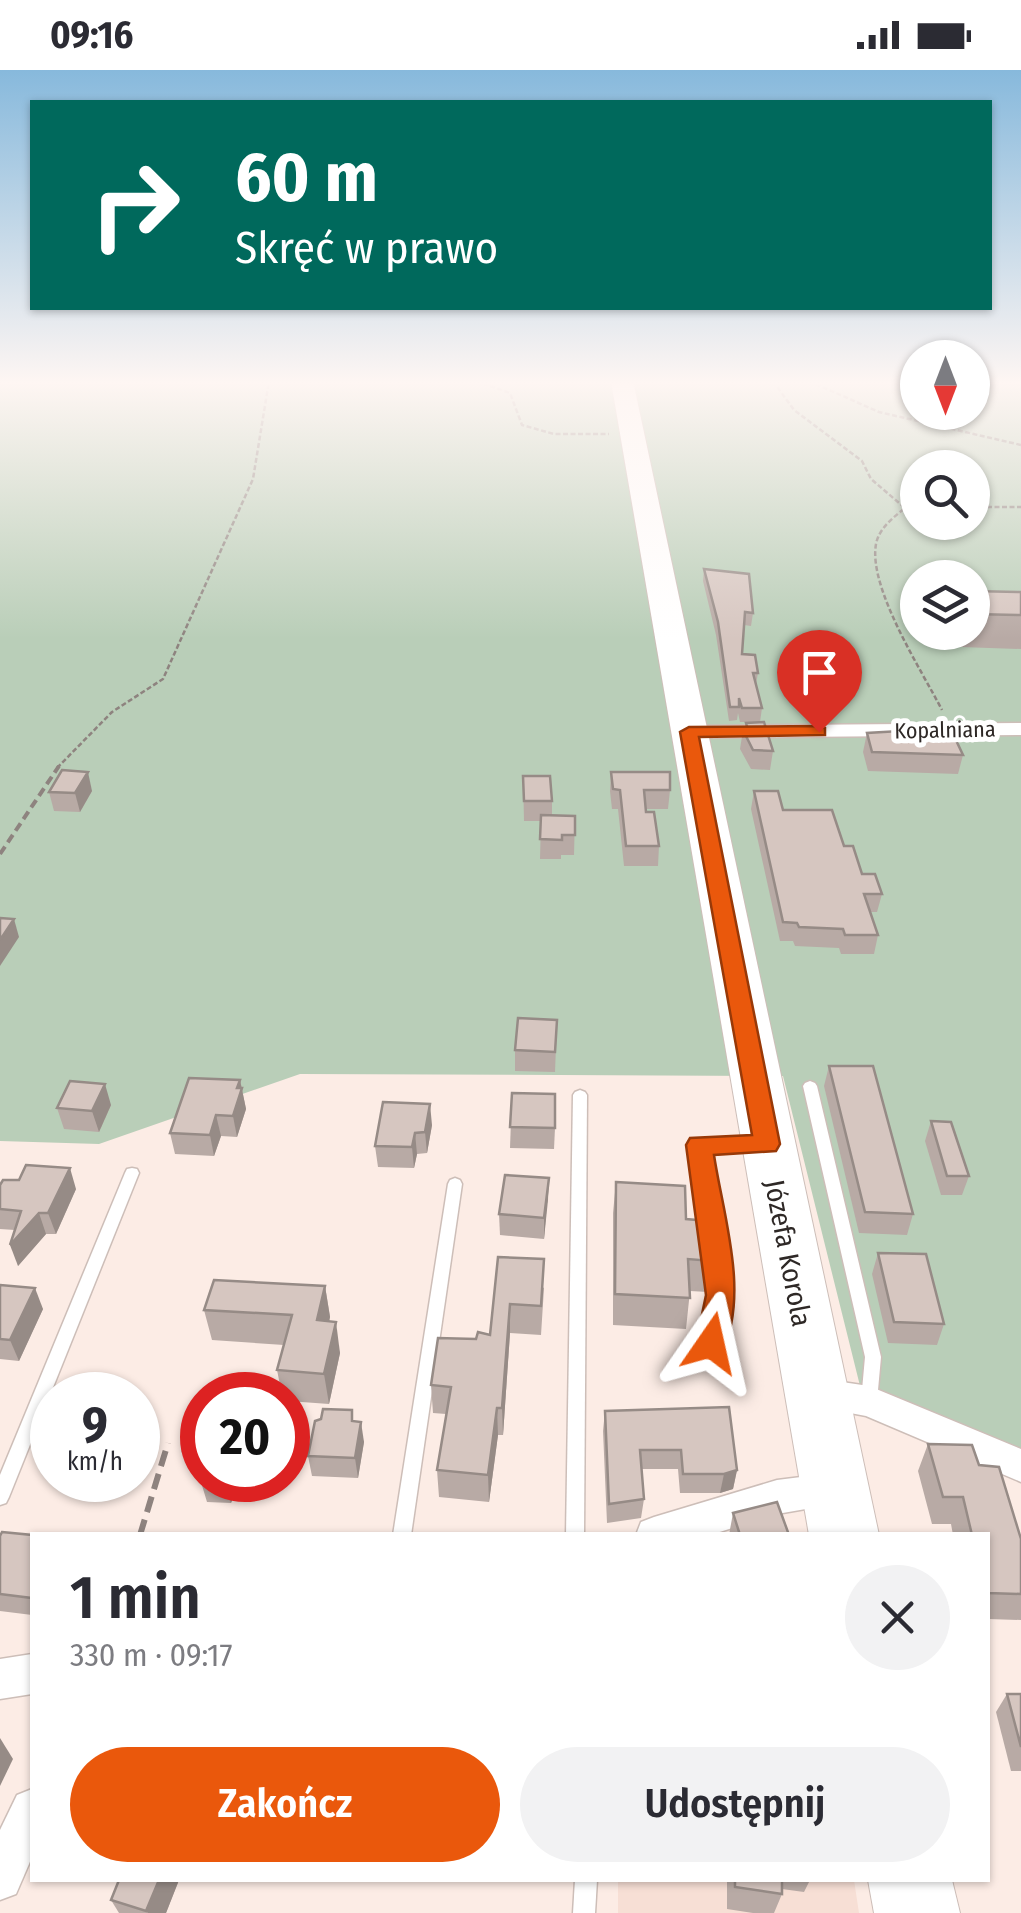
<!DOCTYPE html>
<html lang="pl">
<head>
<meta charset="utf-8">
<style>
	:root { --surface:#fff; --page:#f2f2f3; --text:#2b2b33; --muted:#7c7c81; --accent:#ea580c }
	body { margin:0; font-family:"Fira Sans Condensed",sans-serif; background:var(--page); color:var(--text); height:100vh; display:flex; flex-direction:column; font-size:38px; white-space:nowrap }
	* { box-sizing:border-box; margin:0 }
	p { font-size:32px; color:var(--muted) }
	.icon { flex:none; width:55px; height:55px; fill:none; stroke:currentColor; stroke-width:2; stroke-linecap:round; stroke-linejoin:round }
	.map { position:relative; flex:1; overflow:hidden }
	.details { position:absolute; left:30px; top:1462px; width:960px; height:350px; display:flex; flex-direction:column; background:var(--surface); border-radius:0px; box-shadow:0 2px 8px #0004 }
	.details>* { flex:none }
	.guide { position:absolute; left:30px; top:30px; width:962px; height:210px; border-radius:0px; box-shadow:0 2px 8px #0004; background:#00695c; color:#fff; overflow:hidden }
	.needle { width:65px; rotate:180deg }
	.fabs { position:absolute; left:900px; top:270px; display:grid; gap:20px }
	.fabs a { display:grid; place-items:center; width:90px; height:90px; border-radius:50%; background:var(--surface); box-shadow:0 2px 8px #0004; font-size:50px }
	.speed { position:absolute; left:30px; top:1302px; display:flex; gap:20px; font-size:50px; font-weight:700; text-align:center }
	.speed>* { display:grid; place-content:center; width:130px; height:130px; border-radius:50%; background:var(--surface); box-shadow:0 2px 8px #0004; line-height:1 }
	.speed small { font-size:25px; font-weight:400 }
	.speed .limit { border:15px solid #d22; background:#fff; color:#111 }
	.pin { position:absolute; display:grid; place-items:center; width:85px; height:85px; color:#fff; margin:-102px -42px; border-radius:50% 50% 50% 0; rotate:-45deg; box-shadow:0 0 10px #0007 }
	.pin .icon { rotate:45deg }
	.me { position:absolute; width:110px; margin:-55px; rotate:11deg; stroke-linejoin:round; filter:drop-shadow(0 0 8px #0008) }
	.turn { display:flex; align-items:center; gap:35px; height:210px; padding:0 40px; font-size:45px }
	.turn .icon { width:130px; height:130px; stroke-width:2.5 }
	.turn b { display:block; font-size:70px; line-height:85px }
	.round { display:grid; place-items:center; flex:none; width:105px; height:105px; border-radius:52px; background:var(--page) }
	.head { display:flex; align-items:center; justify-content:space-between; height:170px; padding:0 40px }
	h1 { font-size:60px; font-weight:600; line-height:75px }
	.cta { display:flex; gap:20px; margin-top:auto; padding:20px 40px }
	.cta a { flex:1; height:115px; border-radius:60px; background:var(--accent); color:#fff; font-size:40px; font-weight:600; line-height:115px; text-align:center }
	.cta a+a { background:var(--page); color:var(--text) }
	.status { display:flex; justify-content:space-between; align-items:center; height:70px; padding:0 50px; background:var(--surface); direction:ltr }
	.status svg { height:28px; fill:currentColor }
	.map>svg:first-child { display:block }
	.built { fill:#f7dfd5 }
	.green { fill:#b9ceb8; fill-rule:evenodd }
	.lines { fill:none; stroke-linecap:round; stroke-linejoin:round }
	.lane-casing { stroke:#cdbeb8; stroke-width:3 }
	.street-casing { stroke:#cdbeb8; stroke-width:3 }
	.highway-casing { stroke:#cdbeb8; stroke-width:2 }
	.path-far2 { stroke:#8e837f; stroke-width:2.5; stroke-dasharray:5 2.5; stroke-linecap:butt }
	.path-far1 { stroke:#8e837f; stroke-width:4; stroke-dasharray:9 5; stroke-linecap:butt }
	.path { stroke:#8e837f; stroke-width:6; stroke-dasharray:16 8; stroke-linecap:butt }
	.lane { fill:#fff; fill-rule:evenodd }
	.street { fill:#fff; fill-rule:evenodd }
	.highway { fill:#fff; fill-rule:evenodd }
	.wall { fill:#b8aaa5 }
	.shaded-wall { fill:#968b86 }
	.building { fill:#d6c6c0; stroke:#968b86; stroke-width:2.5 }
	.route { fill:#ea580c; stroke:#983908; stroke-width:2.5 }
	.labels { text-anchor:middle; dominant-baseline:central; stroke-width:10; stroke-linejoin:round; paint-order:stroke }
	.far-street-label { font-size:22px; fill:#2e2826; stroke:#fff }
	.street-label { font-size:28px; fill:#2e2826; stroke:#fff }
</style>
</head>
<body>
<div class="status"><b>09:16</b><svg viewBox="0 0 49 12"><path d="M0 12V9h3v3zM5 12V6h3v6zM10 12V3h3v9zM15 12V0h3v12zM26 1h20v11H26zM47 4h2v5h-2z"/></svg></div>
<div class="map">
<svg width="1021" height="1843" viewBox="0 0 1021 1843">
	<rect width="100%" height="100%" fill="#fcece5"/>
	<path class="built" d="M 618,1810 L 854,1810 L 859,1843 L 618,1843 Z"/>
	<path class="green" d="M 0,311 L 917,311 L 918,342 L 972,342 L 973,311 L 1021,311 L 1021,1399 L 864,1332 L 783,1006 L 300,1004 L 99,1074 L 0,1071 ZM 918,398 L 972,398 L 972,452 L 918,452 ZM 918,508 L 972,508 L 972,562 L 918,562 Z"/>
	<g class="lines">
		<defs>
			<g id="lane">
				<path d="M 810,1011 L 815,1013 L 817,1016 L 881,1287 L 877,1331 L 875,1336 L 869,1339 L 863,1336 L 861,1331 L 865,1287 L 803,1016 L 805,1013 Z"/>
				<path d="M 580,1020 L 585,1022 L 587,1025 L 584,1465 L 566,1465 L 573,1025 L 575,1022 Z"/>
				<path d="M 759,1069 L 764,1070 L 766,1074 L 764,1078 L 707,1080 L 729,1225 L 719,1273 L 717,1278 L 711,1280 L 705,1278 L 703,1273 L 713,1225 L 692,1075 L 694,1071 L 699,1070 Z"/>
				<path d="M 132,1098 L 137,1099 L 139,1103 L 9,1427 L 6,1433 L 0,1435 L 0,1405 L 125,1103 L 127,1099 Z"/>
				<path d="M 455,1108 L 460,1110 L 462,1114 L 411,1465 L 393,1465 L 448,1114 L 450,1110 Z"/>
				<path d="M 575,1810 L 597,1810 L 595,1843 L 573,1843 Z"/>
			</g>
			<g id="street">
				<path d="M 1021,653 L 1021,665 L 689,668 L 679,662 L 689,656 Z"/>
				<path d="M 815,1308 L 869,1316 L 1021,1379 L 1021,1412 L 866,1346 L 803,1334 L 798,1323 L 803,1312 Z"/>
				<path d="M 833,1403 L 846,1408 L 851,1420 L 846,1432 L 777,1444 L 710,1465 L 636,1465 L 641,1452 L 654,1447 L 777,1410 Z"/>
				<path d="M 32,1584 L 32,1624 L 0,1629 L 0,1589 Z"/>
				<path d="M 32,1719 L 32,1787 L 16,1824 L 0,1830 L 0,1760 L 17,1725 Z"/>
			</g>
			<g id="highway">
				<path d="M 611,311 L 633,311 L 879,1465 L 809,1465 Z"/>
				<path d="M 868,1810 L 952,1810 L 960,1843 L 874,1843 Z"/>
			</g>
		</defs>
		<use href="#lane" class="lane-casing"/>
		<use href="#street" class="street-casing"/>
		<use href="#highway" class="highway-casing"/>
		<g class="path-far2">
			<path d="M 476,311 L 510,323 L 522,355 L 554,364 L 609,364"/>
			<path d="M 773,311 L 794,340 L 862,391 L 871,409 L 905,438 C 894,447 879,458 876,474 C 868,518 922,601 942,640"/>
			<path d="M 809,311 L 879,342 L 1021,375"/>
			<path d="M 972,437 L 1021,437"/>
			<path d="M 57,698 L 112,642 L 163,609 L 253,409 L 269,311"/>
		</g>
		<path class="path-far1" d="M 0,784 L 59,696"/>
		<path class="path" d="M 140,1465 L 168,1373"/>
		<use href="#lane" class="lane"/>
		<use href="#street" class="street"/>
		<use href="#highway" class="highway"/>
	</g>
	<g class="wall">
		<path d="M 704,499 L 753,543 L 751,556 L 744,555 L 742,584 L 758,603 L 756,614 L 762,638 L 760,652 L 740,652 L 738,643 L 737,650 L 729,651 L 716,565 L 703,511 Z"/>
		<path d="M 972,521 L 1021,522 L 1021,579 L 961,577 L 954,562 L 972,562 Z"/>
		<path d="M 746,653 L 773,681 L 770,700 L 751,699 L 740,679 L 743,660 L 745,660 Z"/>
		<path d="M 867,663 L 901,665 L 963,685 L 958,704 L 868,701 L 863,682 Z"/>
		<path d="M 611,702 L 670,720 L 668,739 L 645,739 L 659,776 L 658,796 L 624,796 L 618,739 L 612,739 L 610,721 Z"/>
		<path d="M 523,706 L 552,731 L 552,745 L 575,746 L 574,785 L 561,785 L 561,789 L 540,789 L 541,751 L 524,751 Z"/>
		<path d="M 92,721 L 80,742 L 54,741 L 49,722 Z"/>
		<path d="M 754,721 L 844,776 L 862,804 L 882,824 L 877,842 L 870,842 L 878,865 L 874,884 L 841,884 L 839,878 L 795,876 L 793,871 L 780,871 L 751,739 Z"/>
		<path d="M 557,950 L 555,1002 L 515,1001 L 515,980 Z"/>
		<path d="M 829,996 L 913,1144 L 907,1165 L 859,1163 L 824,1016 Z"/>
		<path d="M 240,1010 L 246,1039 L 237,1067 L 221,1066 L 214,1086 L 175,1084 L 170,1063 Z"/>
		<path d="M 512,1023 L 555,1058 L 554,1079 L 510,1078 Z"/>
		<path d="M 111,1035 L 99,1062 L 64,1059 L 57,1038 Z"/>
		<path d="M 931,1051 L 969,1106 L 962,1125 L 941,1125 L 925,1071 Z"/>
		<path d="M 432,1055 L 427,1083 L 417,1084 L 414,1098 L 378,1097 L 375,1076 Z"/>
		<path d="M 549,1108 L 544,1169 L 500,1165 L 499,1144 Z"/>
		<path d="M 616,1112 L 686,1149 L 712,1191 L 708,1222 L 690,1221 L 686,1259 L 613,1255 L 613,1143 Z"/>
		<path d="M 0,1115 L 76,1119 L 56,1164 L 46,1164 L 18,1196 L 15,1160 L 0,1159 Z"/>
		<path d="M 878,1183 L 944,1254 L 937,1275 L 888,1273 L 872,1204 Z"/>
		<path d="M 498,1187 L 544,1218 L 541,1265 L 510,1263 L 503,1365 L 498,1365 L 489,1432 L 439,1427 L 437,1400 L 446,1344 L 433,1343 L 431,1315 L 476,1269 L 490,1265 Z"/>
		<path d="M 0,1215 L 43,1239 L 19,1291 L 0,1289 Z"/>
		<path d="M 325,1216 L 330,1247 L 329,1252 L 340,1283 L 329,1334 L 288,1331 L 288,1325 L 282,1325 L 277,1300 L 284,1275 L 212,1270 L 204,1240 Z"/>
		<path d="M 605,1341 L 737,1400 L 733,1419 L 720,1423 L 680,1423 L 678,1399 L 641,1399 L 644,1429 L 641,1448 L 607,1453 L 603,1361 Z"/>
		<path d="M 353,1351 L 364,1372 L 358,1408 L 312,1406 L 308,1386 Z"/>
		<path d="M 202,1358 L 202,1410 L 252,1410 L 250,1420 L 235,1421 L 231,1433 L 207,1432 L 201,1412 L 201,1402 L 190,1401 L 183,1381 Z"/>
		<path d="M 928,1374 L 979,1395 L 1021,1469 L 1021,1550 L 988,1549 L 988,1465 L 953,1465 L 951,1454 L 932,1454 L 918,1401 Z"/>
		<path d="M 733,1443 L 789,1465 L 729,1465 Z"/>
		<path d="M 32,1465 L 32,1545 L 0,1541 L 0,1466 Z"/>
		<path d="M 1007,1624 L 1021,1624 L 1021,1701 L 1011,1701 L 996,1642 Z"/>
		<path d="M 119,1810 L 179,1810 L 166,1843 L 119,1843 L 111,1830 Z"/>
		<path d="M 727,1810 L 810,1810 L 804,1822 L 782,1819 L 782,1824 L 774,1843 L 753,1843 L 727,1839 Z"/>
	</g>
	<g class="shaded-wall">
		<path d="M 88,702 L 92,721 L 80,742 L 75,723 Z"/>
		<path d="M 14,849 L 19,867 L 0,896 L 0,870 Z"/>
		<path d="M 240,1010 L 246,1039 L 237,1067 L 233,1046 Z"/>
		<path d="M 105,1014 L 111,1035 L 99,1062 L 92,1041 Z"/>
		<path d="M 430,1034 L 432,1055 L 427,1083 L 425,1062 Z"/>
		<path d="M 216,1045 L 221,1066 L 214,1086 L 210,1065 Z"/>
		<path d="M 415,1063 L 417,1084 L 414,1098 L 412,1077 Z"/>
		<path d="M 70,1098 L 76,1119 L 56,1164 L 48,1143 Z"/>
		<path d="M 549,1108 L 548,1130 L 544,1169 L 544,1148 Z"/>
		<path d="M 39,1143 L 46,1164 L 18,1196 L 10,1175 Z"/>
		<path d="M 325,1216 L 330,1247 L 322,1281 L 317,1250 Z"/>
		<path d="M 35,1218 L 43,1239 L 19,1291 L 10,1270 Z"/>
		<path d="M 510,1234 L 510,1263 L 503,1365 L 502,1338 Z"/>
		<path d="M 336,1252 L 340,1283 L 329,1334 L 324,1304 Z"/>
		<path d="M 497,1338 L 498,1365 L 489,1432 L 488,1405 Z"/>
		<path d="M 361,1352 L 364,1372 L 358,1408 L 355,1388 Z"/>
		<path d="M 737,1400 L 733,1419 L 720,1423 L 724,1404 Z"/>
		<path d="M 226,1410 L 232,1410 L 235,1421 L 231,1433 L 225,1413 Z"/>
		<path d="M 0,1668 L 13,1689 L 0,1716 Z"/>
		<path d="M 159,1810 L 179,1810 L 166,1843 L 148,1843 L 146,1841 Z"/>
	</g>
	<g class="building">
		<path d="M 704,499 L 749,504 L 753,543 L 745,542 L 742,584 L 755,585 L 758,603 L 753,603 L 762,638 L 742,638 L 739,628 L 739,637 L 730,637 L 718,552 Z"/>
		<path d="M 972,521 L 1021,522 L 1021,545 L 972,544 Z"/>
		<path d="M 764,652 L 773,681 L 753,680 L 743,660 L 748,660 L 746,653 Z"/>
		<path d="M 900,661 L 901,665 L 954,666 L 963,685 L 872,682 L 867,663 Z"/>
		<path d="M 62,700 L 88,702 L 75,723 L 49,722 Z"/>
		<path d="M 611,702 L 670,702 L 670,720 L 644,720 L 646,742 L 654,742 L 659,776 L 626,776 L 620,720 L 613,719 Z"/>
		<path d="M 523,706 L 550,706 L 552,731 L 524,731 Z"/>
		<path d="M 754,721 L 778,721 L 783,740 L 832,740 L 844,776 L 853,776 L 862,804 L 875,804 L 882,824 L 864,824 L 878,865 L 845,865 L 843,859 L 799,857 L 797,853 L 783,852 Z"/>
		<path d="M 541,745 L 575,746 L 575,765 L 562,765 L 562,770 L 540,769 Z"/>
		<path d="M 0,848 L 14,849 L 0,870 Z"/>
		<path d="M 518,948 L 557,950 L 555,982 L 515,980 Z"/>
		<path d="M 829,996 L 873,996 L 913,1144 L 865,1142 Z"/>
		<path d="M 189,1008 L 240,1010 L 237,1018 L 242,1018 L 233,1046 L 216,1045 L 210,1065 L 170,1063 Z"/>
		<path d="M 70,1011 L 105,1014 L 92,1041 L 57,1038 Z"/>
		<path d="M 512,1023 L 555,1024 L 555,1058 L 510,1057 Z"/>
		<path d="M 383,1032 L 430,1034 L 425,1062 L 415,1063 L 412,1077 L 375,1076 Z"/>
		<path d="M 931,1051 L 951,1052 L 969,1106 L 947,1106 Z"/>
		<path d="M 26,1095 L 70,1098 L 48,1143 L 39,1143 L 10,1175 L 21,1141 L 0,1139 L 0,1115 L 3,1110 L 19,1110 Z"/>
		<path d="M 505,1105 L 549,1108 L 544,1148 L 499,1144 Z"/>
		<path d="M 616,1112 L 685,1116 L 686,1149 L 708,1151 L 712,1191 L 688,1189 L 690,1228 L 615,1224 Z"/>
		<path d="M 878,1183 L 926,1184 L 944,1254 L 894,1252 Z"/>
		<path d="M 498,1187 L 544,1189 L 541,1236 L 510,1234 L 502,1338 L 497,1338 L 488,1405 L 437,1400 L 451,1317 L 431,1315 L 438,1268 L 476,1269 L 478,1262 L 490,1265 Z"/>
		<path d="M 214,1210 L 325,1216 L 317,1250 L 336,1252 L 324,1304 L 277,1300 L 292,1245 L 204,1240 Z"/>
		<path d="M 0,1215 L 35,1218 L 10,1270 L 0,1269 Z"/>
		<path d="M 729,1337 L 737,1400 L 724,1404 L 683,1404 L 681,1380 L 640,1380 L 644,1429 L 609,1434 L 605,1341 Z"/>
		<path d="M 323,1339 L 352,1340 L 352,1351 L 361,1352 L 355,1388 L 308,1386 L 315,1351 L 321,1349 Z"/>
		<path d="M 188,1357 L 202,1358 L 202,1410 L 226,1410 L 225,1413 L 201,1412 L 200,1382 L 183,1381 Z"/>
		<path d="M 928,1374 L 972,1375 L 979,1395 L 999,1397 L 1021,1469 L 1021,1524 L 988,1523 L 988,1465 L 972,1465 L 963,1427 L 943,1427 Z"/>
		<path d="M 777,1432 L 789,1465 L 740,1465 L 733,1443 Z"/>
		<path d="M 2,1462 L 32,1465 L 32,1528 L 0,1524 L 0,1466 Z"/>
		<path d="M 1007,1624 L 1021,1624 L 1021,1677 Z"/>
		<path d="M 119,1810 L 159,1810 L 146,1841 L 111,1830 Z"/>
		<path d="M 735,1810 L 782,1810 L 782,1824 L 735,1817 Z"/>
	</g>
	<linearGradient id="sky" x2="0" y2="1"><stop stop-color="#87b9dc"/><stop offset="0.55" stop-color="#fef6f3"/><stop offset="1" stop-color="#fef6f3" stop-opacity="0"/></linearGradient>
	<rect width="1021" height="569" fill="url(#sky)"/>
	<path class="route" d="M 819,656 L 825,658 L 825,665 L 699,667 L 780,1074 L 776,1081 L 714,1085 C 723,1145 750,1224 722,1282 L 711,1286 L 701,1282 L 696,1273 L 706,1225 L 686,1075 L 690,1068 L 752,1065 L 680,662 L 689,657 Z"/>
	<g class="labels">
		<g class="far-street-label">
			<text transform="translate(945 660) rotate(-1)">Kopalniana</text>
		</g>
		<g class="street-label">
			<text transform="translate(788 1183) rotate(79)">Józefa Korola</text>
		</g>
	</g>
</svg>
<div class="fabs">
<a><svg class="needle" viewBox="-14 -14 28 28"><path d="M0-13l5 13h-10z" fill="#e53935"/><path d="M0 13l5-13h-10z" fill="#7c7c81"/></svg></a>
<a><svg class="icon" aria-label="search" viewBox="0 0 24 24"><circle cx="10" cy="10" r="6"/><path d="M15 15l6 6"/></svg></a>
<a><svg class="icon" aria-label="layers" viewBox="0 0 24 24"><path d="M12 4l9 5-9 5-9-5zM3 14l9 5 9-5"/></svg></a>
</div>
<div class="speed"><div>9<small>km/h</small></div><div class="limit">20</div></div>
<div class="pin" style="left:819px;top:662px;background:#d93025"><svg class="icon" aria-label="arrive" viewBox="0 0 24 24"><path d="M6 21V4h12l-3 4 3 4H6"/></svg></div>
<svg class="me" style="left:711px;top:1273px" viewBox="-20 -20 40 40"><path d="M0-17L14 15 0 8-14 15z" fill="#ea580c" stroke="#fff" stroke-width="4"/></svg>
<div class="guide">
<div class="turn"><svg class="icon" aria-label="right" viewBox="0 0 24 24"><path d="M7 20v-9h11M14 6l5 5-5 5"/></svg><div><b>60 m</b>Skręć w prawo</div></div>
</div>
<section class="details">
<div class="head"><div><h1>1 min</h1><p>330 m · 09:17</p></div><a class="round"><svg class="icon" aria-label="close" viewBox="0 0 24 24"><path d="M6 6l12 12M18 6L6 18"/></svg></a></div>
<div class="cta"><a>Zakończ</a><a>Udostępnij</a></div>
</section>
</div>
</body>
</html>
